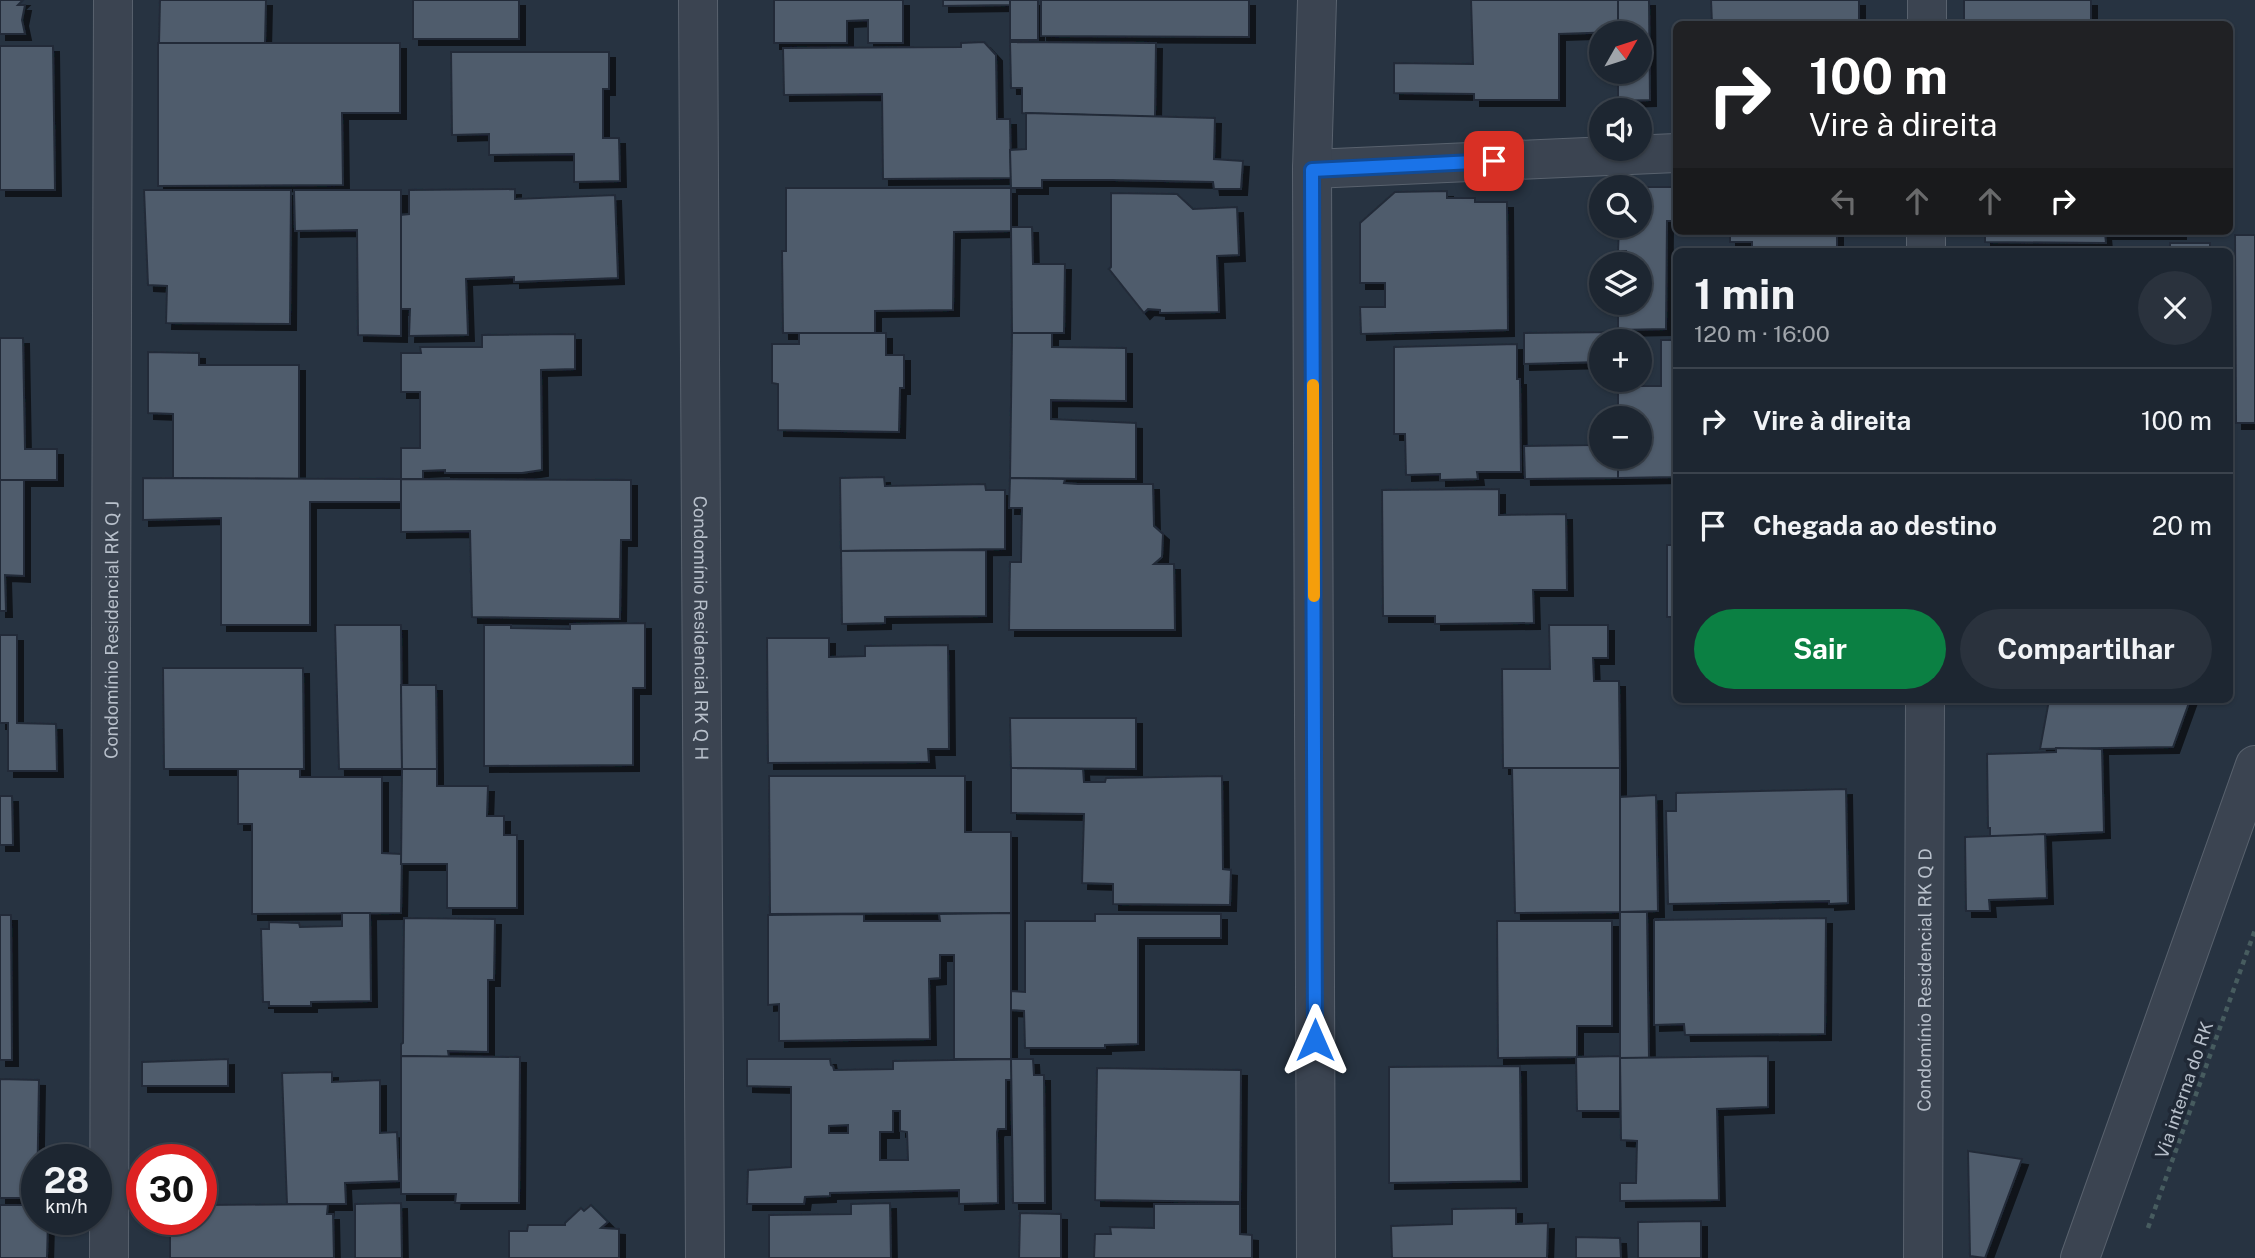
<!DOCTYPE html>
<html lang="pt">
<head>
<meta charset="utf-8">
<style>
	:root { --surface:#1d2631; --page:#2a323d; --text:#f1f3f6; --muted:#a0a5ab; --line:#3b434d; --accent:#0b8043 }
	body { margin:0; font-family:"Public Sans",sans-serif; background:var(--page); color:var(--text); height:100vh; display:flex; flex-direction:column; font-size:26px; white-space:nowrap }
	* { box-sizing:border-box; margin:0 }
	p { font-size:23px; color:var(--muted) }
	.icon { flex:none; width:38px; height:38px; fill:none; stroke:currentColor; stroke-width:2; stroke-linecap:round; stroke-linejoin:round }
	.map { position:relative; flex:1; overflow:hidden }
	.drawer { position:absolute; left:1673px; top:248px; width:560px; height:455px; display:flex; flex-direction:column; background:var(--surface); border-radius:10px; box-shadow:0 2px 5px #0004,0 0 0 2px var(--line) }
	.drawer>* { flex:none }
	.hud { position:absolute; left:1673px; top:21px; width:560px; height:214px; border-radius:10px; box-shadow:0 2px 5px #0004,0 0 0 2px var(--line); background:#202124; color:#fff; overflow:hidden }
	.needle { width:46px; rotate:51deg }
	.controls { position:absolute; left:1589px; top:21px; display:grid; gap:14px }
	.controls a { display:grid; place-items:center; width:63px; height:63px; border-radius:50%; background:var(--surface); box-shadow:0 2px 5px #0004,0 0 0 2px var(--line); font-size:35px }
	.speed { position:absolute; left:21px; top:1144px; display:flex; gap:14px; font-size:35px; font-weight:700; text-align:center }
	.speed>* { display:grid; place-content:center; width:91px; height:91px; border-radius:50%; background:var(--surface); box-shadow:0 2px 5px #0004,0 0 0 2px var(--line); line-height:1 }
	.speed small { font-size:18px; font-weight:400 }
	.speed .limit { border:10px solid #d22; background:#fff; color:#111 }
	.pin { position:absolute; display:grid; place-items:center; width:60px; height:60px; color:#fff; margin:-30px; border-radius:14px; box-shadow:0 4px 10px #0006 }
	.me { position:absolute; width:77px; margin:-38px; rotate:0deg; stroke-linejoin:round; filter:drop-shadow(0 0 5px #0008) }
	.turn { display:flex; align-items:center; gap:24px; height:147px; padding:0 21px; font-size:32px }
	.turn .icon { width:91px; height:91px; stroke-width:2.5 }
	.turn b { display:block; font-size:49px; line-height:60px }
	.lanes { display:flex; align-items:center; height:66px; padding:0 21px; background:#0003; justify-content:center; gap:35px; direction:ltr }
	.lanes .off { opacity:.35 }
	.round { display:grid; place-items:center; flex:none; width:74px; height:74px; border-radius:37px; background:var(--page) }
	.headline { display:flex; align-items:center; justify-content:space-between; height:119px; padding:0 21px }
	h1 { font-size:42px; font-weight:700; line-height:52px }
	.action { display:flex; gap:14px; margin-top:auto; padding:14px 21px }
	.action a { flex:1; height:80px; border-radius:42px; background:var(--accent); color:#fff; font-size:28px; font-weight:700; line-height:80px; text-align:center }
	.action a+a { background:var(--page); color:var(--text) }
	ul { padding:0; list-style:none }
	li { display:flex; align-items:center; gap:21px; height:105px; padding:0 21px; border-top:2px solid var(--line) }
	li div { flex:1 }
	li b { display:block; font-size:26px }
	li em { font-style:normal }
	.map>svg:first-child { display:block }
	.building { fill:#505c6c; stroke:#222b38; stroke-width:2; fill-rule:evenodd; filter:url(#shadow) }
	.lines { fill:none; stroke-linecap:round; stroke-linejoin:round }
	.street-casing { stroke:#59626e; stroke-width:40 }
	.path { stroke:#475c5f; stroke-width:4.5; stroke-dasharray:5 5; stroke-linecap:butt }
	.street { stroke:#3b4451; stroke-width:38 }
	.route-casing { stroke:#114b97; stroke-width:18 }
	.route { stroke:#1a73e8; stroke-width:12 }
	.slow { stroke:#f59e0b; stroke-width:12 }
	.labels { text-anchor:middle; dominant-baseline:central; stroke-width:7; stroke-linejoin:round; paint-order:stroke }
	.street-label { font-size:18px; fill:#b8c0cb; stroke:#202936 }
</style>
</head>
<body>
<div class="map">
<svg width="2255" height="1258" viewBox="0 0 2255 1258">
	<defs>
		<filter id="shadow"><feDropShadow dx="6" dy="6" stdDeviation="0" flood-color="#0009"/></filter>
	</defs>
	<rect width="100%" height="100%" fill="#273341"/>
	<g class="building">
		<path d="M 0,0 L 23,0 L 18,5 L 25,5 L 22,20 L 25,34 L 0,34 Z"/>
		<path d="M 160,0 L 266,0 L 265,43 L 159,43 Z"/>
		<rect x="413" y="0" width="106" height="39"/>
		<path d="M 774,0 L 903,0 L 903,43 L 868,43 L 868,20 L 847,21 L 847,43 L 774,43 Z"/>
		<path d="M 943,0 L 1010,0 L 1010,5 L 943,6 Z"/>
		<rect x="1010" y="0" width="28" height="40"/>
		<path d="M 1041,0 L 1249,0 L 1249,37 L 1041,36 Z"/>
		<path d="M 1471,0 L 1618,0 L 1618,32 L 1559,34 L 1559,100 L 1474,100 L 1474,94 L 1394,93 L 1394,63 L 1473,64 Z"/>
		<path d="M 1618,0 L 1649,0 L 1650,100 L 1618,101 L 1618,72 L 1640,72 L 1640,33 L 1618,33 Z"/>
		<path d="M 1711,0 L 1859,0 L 1859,24 L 1712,24 Z"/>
		<rect x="1964" y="0" width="127" height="24"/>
		<path d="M 984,42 L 996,55 L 997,119 L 1010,119 L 1011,178 L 883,179 L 882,94 L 784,95 L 783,48 L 961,47 L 961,43 Z"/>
		<path d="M 1010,42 L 1156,43 L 1155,117 L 1022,113 L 1022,88 L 1011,88 Z"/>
		<path d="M 158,43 L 400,43 L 400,113 L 342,113 L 343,185 L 158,186 Z"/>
		<path d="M 0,46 L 53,46 L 55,190 L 0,190 Z"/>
		<path d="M 451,52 L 609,52 L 609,89 L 603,89 L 603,138 L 619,138 L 620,181 L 574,182 L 574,154 L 489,155 L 489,134 L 452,135 Z"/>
		<path d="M 1026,113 L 1215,118 L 1214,159 L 1243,161 L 1241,189 L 1214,189 L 1213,182 L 1111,180 L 1042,180 L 1042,188 L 1011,188 L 1010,150 L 1026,149 Z"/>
		<path d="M 1630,187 L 1676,187 L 1676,221 L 1667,221 L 1666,329 L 1618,330 L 1618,303 L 1640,303 L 1640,264 L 1618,264 L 1617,259 L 1626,259 L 1626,251 L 1618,251 L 1619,226 L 1640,226 L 1640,187 Z"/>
		<path d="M 786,188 L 1011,188 L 1011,231 L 954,232 L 953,310 L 875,311 L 875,333 L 783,333 L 782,251 L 786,251 Z"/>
		<path d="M 515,189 L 515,199 L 615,195 L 618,278 L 514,282 L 514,277 L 466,279 L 468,335 L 409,336 L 410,309 L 401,309 L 400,215 L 409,214 L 409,190 Z"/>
		<path d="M 144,190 L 291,190 L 290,324 L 166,323 L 167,286 L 148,285 Z"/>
		<path d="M 294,190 L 401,190 L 401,336 L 358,335 L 357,230 L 295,231 Z"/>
		<path d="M 1447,191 L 1447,198 L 1475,198 L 1475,202 L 1507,202 L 1508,330 L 1361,334 L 1360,307 L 1385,307 L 1385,283 L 1360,283 L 1360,223 L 1395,192 Z"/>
		<path d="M 1111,193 L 1177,194 L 1193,209 L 1237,207 L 1239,255 L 1217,256 L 1219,312 L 1160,313 L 1160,310 L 1148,309 L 1144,313 L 1109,269 L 1111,267 Z"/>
		<path d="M 1011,227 L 1032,227 L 1033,264 L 1065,264 L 1064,333 L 1012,333 Z"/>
		<path d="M 1730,231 L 1837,231 L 1837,252 L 1752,252 L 1752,242 L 1730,242 Z"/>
		<path d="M 1985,231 L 2180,231 L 2180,233 L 2105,233 L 2106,243 L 1985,242 Z"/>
		<path d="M 2235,235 L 2255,235 L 2255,423 L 2236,423 Z"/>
		<rect x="2170" y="243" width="40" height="9"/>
		<path d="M 1618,332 L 1618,341 L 1601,341 L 1601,362 L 1524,364 L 1524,333 Z"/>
		<path d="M 799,333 L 886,333 L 886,355 L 904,355 L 904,388 L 900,388 L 899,432 L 778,430 L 778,384 L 772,383 L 772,344 L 799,344 Z"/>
		<path d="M 1012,333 L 1052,333 L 1052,347 L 1126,348 L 1126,401 L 1051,400 L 1051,419 L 1136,423 L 1136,479 L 1010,478 Z"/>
		<path d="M 575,334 L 575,369 L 541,370 L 542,470 L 522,473 L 445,473 L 445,470 L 423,471 L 423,479 L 401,479 L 401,448 L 420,448 L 420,392 L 401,392 L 401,353 L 421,353 L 420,347 L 482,347 L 482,335 Z"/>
		<path d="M 0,338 L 23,338 L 25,449 L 57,449 L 57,480 L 0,480 Z"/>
		<path d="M 1661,340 L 1676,340 L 1676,477 L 1618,478 L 1618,457 L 1640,457 L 1640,418 L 1618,418 L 1618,386 L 1661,386 Z"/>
		<path d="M 1517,344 L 1517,379 L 1520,379 L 1521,472 L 1477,472 L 1478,479 L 1440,480 L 1440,474 L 1406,475 L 1405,434 L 1394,434 L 1394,347 Z"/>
		<path d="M 148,352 L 199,353 L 199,365 L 299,365 L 299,479 L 173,478 L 173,414 L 148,413 Z"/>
		<path d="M 1601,431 L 1601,457 L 1618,457 L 1618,478 L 1525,479 L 1524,446 L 1591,445 L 1591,432 Z"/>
		<path d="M 884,477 L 885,486 L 985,484 L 986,490 L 1005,490 L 1005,549 L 841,551 L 840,478 Z"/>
		<path d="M 143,478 L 401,479 L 401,502 L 310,502 L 310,625 L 221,625 L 221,518 L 143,520 Z"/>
		<path d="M 1010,478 L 1065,479 L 1064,483 L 1078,484 L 1153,484 L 1154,526 L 1163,534 L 1162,557 L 1154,564 L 1174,564 L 1175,630 L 1009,630 L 1010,562 L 1021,562 L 1022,508 L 1009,508 Z"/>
		<path d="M 401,479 L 631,480 L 631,540 L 621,540 L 620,619 L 472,617 L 470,531 L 401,532 Z"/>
		<path d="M 0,480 L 24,480 L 24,576 L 5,575 L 6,611 L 0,611 Z"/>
		<path d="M 1499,489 L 1499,515 L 1566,514 L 1567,590 L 1533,590 L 1534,623 L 1435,624 L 1435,616 L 1383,616 L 1382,490 Z"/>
		<rect x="1667" y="545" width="9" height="72"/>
		<path d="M 986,550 L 986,616 L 885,617 L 885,623 L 842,624 L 841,551 Z"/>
		<path d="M 645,623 L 645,688 L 633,688 L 633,765 L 484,766 L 484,625 L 511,625 L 511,628 L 570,629 L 570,624 Z"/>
		<path d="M 335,625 L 401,625 L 402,769 L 339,769 Z"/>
		<path d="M 1549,625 L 1608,625 L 1608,658 L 1593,658 L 1594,681 L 1619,681 L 1620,768 L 1503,768 L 1502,669 L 1550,669 Z"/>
		<path d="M 0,635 L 17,635 L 17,723 L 56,724 L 57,771 L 8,771 L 8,723 L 0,723 Z"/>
		<path d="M 767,638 L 829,638 L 829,657 L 865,656 L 865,646 L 948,645 L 949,749 L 928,749 L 929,762 L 768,763 Z"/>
		<path d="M 163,668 L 303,668 L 304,769 L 164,769 Z"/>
		<path d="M 401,685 L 436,685 L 437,769 L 402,769 Z"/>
		<path d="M 2049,700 L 2190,700 L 2173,747 L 2040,749 Z"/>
		<path d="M 1010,718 L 1136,718 L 1136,769 L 1011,768 Z"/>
		<path d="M 2056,748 L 2102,749 L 2104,832 L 1990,837 L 1990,828 L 1988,828 L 1987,754 L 2056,752 Z"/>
		<path d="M 1011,768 L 1083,769 L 1084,782 L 1105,782 L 1106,778 L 1222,776 L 1223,869 L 1231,870 L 1230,905 L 1113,904 L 1113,884 L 1082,883 L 1084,814 L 1011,813 Z"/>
		<path d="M 1512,768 L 1620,768 L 1620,912 L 1515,913 Z"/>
		<path d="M 238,769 L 300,769 L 300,777 L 382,777 L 382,853 L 402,854 L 401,913 L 252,914 L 252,824 L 238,824 Z"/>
		<path d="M 402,769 L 437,769 L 437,786 L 488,786 L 487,816 L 504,816 L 504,835 L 517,835 L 517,908 L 447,908 L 447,864 L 401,864 Z"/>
		<path d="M 769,776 L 965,776 L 965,832 L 1011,832 L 1011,913 L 770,914 Z"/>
		<path d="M 1846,789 L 1848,903 L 1829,904 L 1829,901 L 1668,904 L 1666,811 L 1676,811 L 1676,793 Z"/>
		<path d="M 1656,795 L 1658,911 L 1620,912 L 1620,797 Z"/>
		<path d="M 0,796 L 12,796 L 13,845 L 0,845 Z"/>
		<path d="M 2045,834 L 2047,898 L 1989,900 L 1990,911 L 1966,911 L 1965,837 Z"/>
		<path d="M 1620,912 L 1647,912 L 1649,1058 L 1620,1058 Z"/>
		<path d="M 342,913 L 370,913 L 371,1001 L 311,1002 L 311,1006 L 269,1006 L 269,1002 L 263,1002 L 261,929 L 269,929 L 269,922 L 299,923 L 300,927 L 342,926 Z"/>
		<path d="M 1011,913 L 1011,1059 L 954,1059 L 954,955 L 940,955 L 940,978 L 929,979 L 930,1039 L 779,1041 L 779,1004 L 768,1005 L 768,915 L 864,914 L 864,921 L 940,921 L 939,914 Z"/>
		<path d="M 1095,914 L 1221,914 L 1221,938 L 1138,938 L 1138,1044 L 1105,1045 L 1105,1048 L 1025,1048 L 1024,1011 L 1011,1010 L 1011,991 L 1025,992 L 1025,921 L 1095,921 Z"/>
		<path d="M 0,915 L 11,915 L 12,1060 L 0,1060 Z"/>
		<path d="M 404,918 L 495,919 L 494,980 L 488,980 L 488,1052 L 448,1051 L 449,1057 L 401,1056 L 401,1044 L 403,1043 Z"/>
		<path d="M 1826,918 L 1825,1034 L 1685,1035 L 1684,1024 L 1654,1025 L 1654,920 Z"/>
		<path d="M 1497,921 L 1612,921 L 1612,1026 L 1577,1026 L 1577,1057 L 1498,1058 Z"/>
		<path d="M 401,1056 L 520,1057 L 519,1203 L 455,1203 L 456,1194 L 401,1194 Z"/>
		<path d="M 1620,1056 L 1620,1111 L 1577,1111 L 1576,1057 Z"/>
		<path d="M 1768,1056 L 1768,1107 L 1717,1109 L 1719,1200 L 1620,1201 L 1620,1183 L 1636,1183 L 1637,1141 L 1621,1140 L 1620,1058 Z"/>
		<path d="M 228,1059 L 228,1086 L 142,1086 L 142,1062 Z"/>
		<path d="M 747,1059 L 830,1059 L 831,1065 L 833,1066 L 834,1070 L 893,1069 L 893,1061 L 1011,1059 L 1012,1080 L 1006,1080 L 1006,1129 L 998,1129 L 997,1132 L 998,1203 L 959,1204 L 959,1190 L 830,1193 L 830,1196 L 805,1197 L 804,1204 L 747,1204 L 748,1170 L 791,1167 L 791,1087 L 747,1086 ZM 893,1111 L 900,1111 L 900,1131 L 907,1132 L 908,1160 L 880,1160 L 880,1132 L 893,1132 ZM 848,1125 L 848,1133 L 829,1133 L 829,1126 Z"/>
		<path d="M 1011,1059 L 1033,1059 L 1034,1075 L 1044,1075 L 1045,1203 L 1013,1203 Z"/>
		<path d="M 1520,1066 L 1521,1181 L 1389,1183 L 1389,1067 Z"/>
		<path d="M 1097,1068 L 1241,1070 L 1240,1202 L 1095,1200 Z"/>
		<path d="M 332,1072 L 332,1082 L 380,1080 L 380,1133 L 397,1132 L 399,1181 L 345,1183 L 346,1204 L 287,1204 L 282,1073 Z"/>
		<path d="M 0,1079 L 39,1080 L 37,1198 L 0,1198 Z"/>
		<path d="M 1968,1151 L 2022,1159 L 1985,1258 L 1970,1256 Z"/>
		<path d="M 401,1203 L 402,1258 L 355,1258 L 355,1204 Z"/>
		<path d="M 890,1203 L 891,1258 L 769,1258 L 769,1215 L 851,1214 L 851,1204 Z"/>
		<path d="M 328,1204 L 327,1214 L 333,1214 L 334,1258 L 170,1258 L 170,1220 L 201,1220 L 201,1205 Z"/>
		<path d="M 1154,1204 L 1240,1204 L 1240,1234 L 1252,1235 L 1252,1258 L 1094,1258 L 1095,1234 L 1111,1234 L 1110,1227 L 1154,1228 Z"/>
		<path d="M 0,1205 L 37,1205 L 37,1220 L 48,1220 L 47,1258 L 0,1258 Z"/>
		<path d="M 591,1205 L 608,1222 L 601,1228 L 619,1229 L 619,1258 L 509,1258 L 509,1231 L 527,1231 L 528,1225 L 565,1225 L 565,1223 L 581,1208 L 584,1211 Z"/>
		<path d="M 1516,1208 L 1516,1224 L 1548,1223 L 1547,1258 L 1392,1258 L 1391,1226 L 1452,1224 L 1452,1209 Z"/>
		<path d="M 1020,1213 L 1061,1214 L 1061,1258 L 1019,1258 Z"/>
		<path d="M 1701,1221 L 1701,1258 L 1638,1258 L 1638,1222 Z"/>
		<path d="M 1576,1237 L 1620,1238 L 1621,1258 L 1576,1258 Z"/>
	</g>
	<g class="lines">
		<defs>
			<g id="street">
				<path id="s1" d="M 698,0 L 705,1258"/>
				<path d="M 1927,24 L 1927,0"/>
				<path d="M 1312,169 L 1676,153"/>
				<path d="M 1926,252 L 1926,231"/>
				<path id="s2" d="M 109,1258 L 113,0"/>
				<path d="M 1316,1258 L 1312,169 L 1317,0"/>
				<path id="s3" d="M 1923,1258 L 1925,700"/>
				<path d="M 2080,1258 L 2255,765"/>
			</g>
		</defs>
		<use href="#street" class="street-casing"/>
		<path class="path" d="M 2148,1228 L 2255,930"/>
		<use href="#street" class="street"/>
	</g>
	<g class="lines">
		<defs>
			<path id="route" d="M 1315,1040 L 1312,170 L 1494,161"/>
		</defs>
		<use href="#route" class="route-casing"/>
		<use href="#route" class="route"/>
		<path class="slow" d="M 1313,385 L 1314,596"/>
	</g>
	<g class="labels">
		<g class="street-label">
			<text stroke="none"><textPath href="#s2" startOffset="628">Condomínio Residencial RK Q J</textPath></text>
			<text stroke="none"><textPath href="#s1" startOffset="628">Condomínio Residencial RK Q H</textPath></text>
			<text stroke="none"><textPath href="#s3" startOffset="278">Condomínio Residencial RK Q D</textPath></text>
			<text transform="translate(2184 1090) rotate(-71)">Via interna do RK</text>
		</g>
	</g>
</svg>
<div class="controls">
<a><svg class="needle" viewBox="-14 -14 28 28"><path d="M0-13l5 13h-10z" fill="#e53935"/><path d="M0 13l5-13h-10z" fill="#a0a5ab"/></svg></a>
<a><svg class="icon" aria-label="sound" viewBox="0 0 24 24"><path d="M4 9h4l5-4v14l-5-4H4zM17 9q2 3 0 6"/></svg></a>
<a><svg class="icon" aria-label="search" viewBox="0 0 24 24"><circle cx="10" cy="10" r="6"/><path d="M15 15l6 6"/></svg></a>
<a><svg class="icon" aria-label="layers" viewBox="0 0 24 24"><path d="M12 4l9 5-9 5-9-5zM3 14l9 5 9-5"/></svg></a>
<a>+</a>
<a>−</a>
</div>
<div class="speed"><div>28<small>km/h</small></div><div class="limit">30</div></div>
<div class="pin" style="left:1494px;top:161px;background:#d93025"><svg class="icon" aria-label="arrive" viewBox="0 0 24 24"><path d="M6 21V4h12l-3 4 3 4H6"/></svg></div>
<svg class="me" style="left:1315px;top:1040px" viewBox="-20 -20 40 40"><path d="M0-17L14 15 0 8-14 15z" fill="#1a73e8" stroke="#fff" stroke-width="4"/></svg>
<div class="hud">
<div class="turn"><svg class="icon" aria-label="right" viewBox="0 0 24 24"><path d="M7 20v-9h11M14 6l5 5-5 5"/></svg><div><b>100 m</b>Vire à direita</div></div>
<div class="lanes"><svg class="icon off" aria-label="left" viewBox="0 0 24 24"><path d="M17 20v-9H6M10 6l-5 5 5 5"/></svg><svg class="icon off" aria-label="ahead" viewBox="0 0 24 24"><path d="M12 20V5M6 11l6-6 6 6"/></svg><svg class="icon off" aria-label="ahead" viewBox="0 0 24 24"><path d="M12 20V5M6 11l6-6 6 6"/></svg><svg class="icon" aria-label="right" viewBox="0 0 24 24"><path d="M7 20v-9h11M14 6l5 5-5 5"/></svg></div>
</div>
<section class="drawer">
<div class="headline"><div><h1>1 min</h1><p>120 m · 16:00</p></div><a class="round"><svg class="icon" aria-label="close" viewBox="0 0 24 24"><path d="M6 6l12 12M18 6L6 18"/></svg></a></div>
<ul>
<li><svg class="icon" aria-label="right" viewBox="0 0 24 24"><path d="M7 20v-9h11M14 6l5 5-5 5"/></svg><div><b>Vire à direita</b></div><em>100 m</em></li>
<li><svg class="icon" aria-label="arrive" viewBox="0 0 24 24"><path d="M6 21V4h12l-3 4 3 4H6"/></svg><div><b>Chegada ao destino</b></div><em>20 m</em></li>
</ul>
<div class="action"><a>Sair</a><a>Compartilhar</a></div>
</section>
</div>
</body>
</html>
